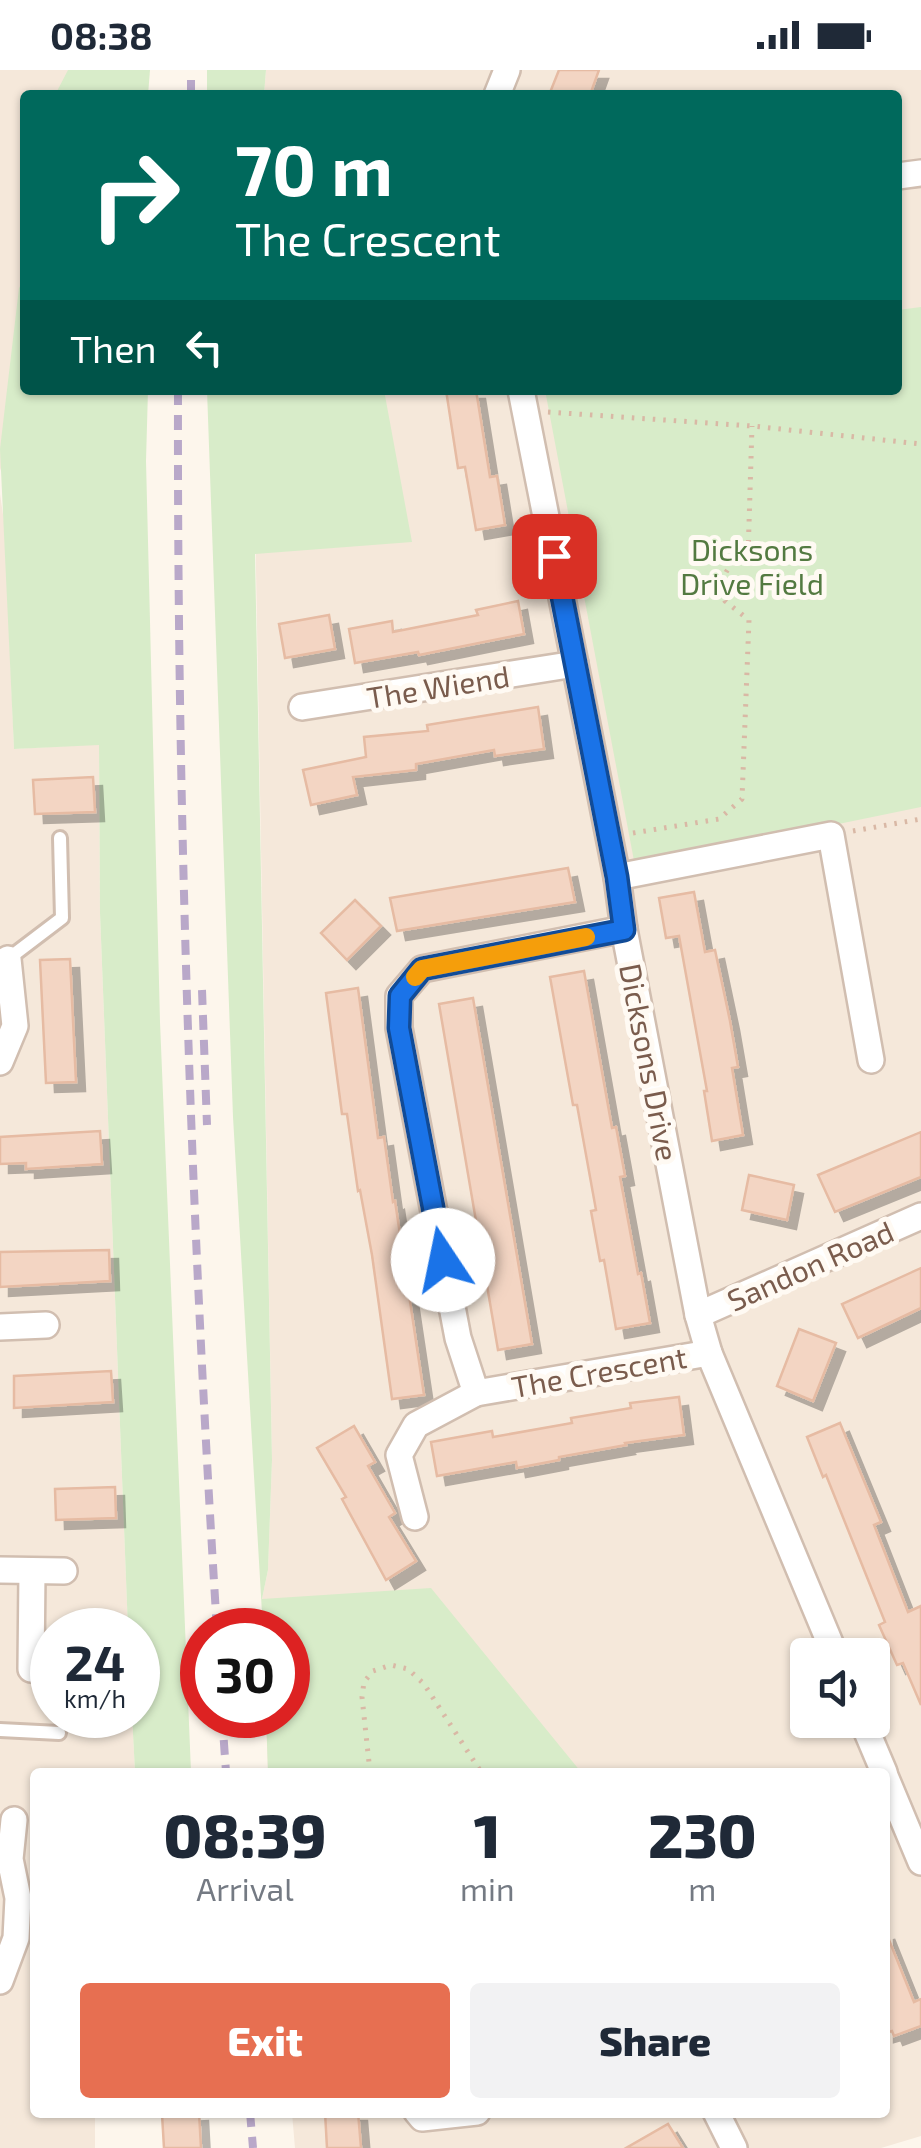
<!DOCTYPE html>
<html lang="en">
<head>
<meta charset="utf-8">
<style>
	:root { --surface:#fff; --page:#f2f2f3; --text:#1f2937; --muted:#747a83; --accent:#e76f51 }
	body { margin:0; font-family:"Exo 2",sans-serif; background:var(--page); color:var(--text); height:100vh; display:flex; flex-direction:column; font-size:38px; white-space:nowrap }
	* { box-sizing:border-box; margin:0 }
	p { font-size:32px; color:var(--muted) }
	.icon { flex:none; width:55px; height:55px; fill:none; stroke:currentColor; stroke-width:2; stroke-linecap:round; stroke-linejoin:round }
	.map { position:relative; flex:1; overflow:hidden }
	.panel { position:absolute; left:30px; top:1698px; width:860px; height:350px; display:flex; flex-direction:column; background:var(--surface); border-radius:10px; box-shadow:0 2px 8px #0004 }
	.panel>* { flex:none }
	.guide { position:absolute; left:20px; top:20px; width:882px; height:305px; border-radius:10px; box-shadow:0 2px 8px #0004; background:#00695c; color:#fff; overflow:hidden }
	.buttons { position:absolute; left:790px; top:1568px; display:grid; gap:20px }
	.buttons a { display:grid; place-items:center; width:100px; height:100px; border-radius:10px; background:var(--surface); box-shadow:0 2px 8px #0004; font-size:50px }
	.speed { position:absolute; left:30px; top:1538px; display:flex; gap:20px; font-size:50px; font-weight:700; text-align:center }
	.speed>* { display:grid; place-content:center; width:130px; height:130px; border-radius:50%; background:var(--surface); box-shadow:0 2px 8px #0004; line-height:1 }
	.speed small { font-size:25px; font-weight:400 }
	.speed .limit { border:15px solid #d22; background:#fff; color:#111 }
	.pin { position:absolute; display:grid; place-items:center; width:85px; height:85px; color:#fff; margin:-42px; border-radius:20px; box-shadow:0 5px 15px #0006 }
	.me { position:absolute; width:110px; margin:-55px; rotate:349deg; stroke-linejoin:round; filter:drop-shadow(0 0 8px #0008) }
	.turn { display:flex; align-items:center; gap:35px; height:210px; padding:0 50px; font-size:45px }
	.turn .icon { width:130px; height:130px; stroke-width:2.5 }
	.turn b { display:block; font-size:70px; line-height:85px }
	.then { display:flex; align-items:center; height:95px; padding:0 50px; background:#0003; gap:20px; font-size:38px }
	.eta { display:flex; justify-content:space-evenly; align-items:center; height:170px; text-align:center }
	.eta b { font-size:60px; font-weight:800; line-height:70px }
	.cta { display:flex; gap:20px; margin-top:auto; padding:20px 50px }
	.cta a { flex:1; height:115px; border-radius:10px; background:var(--accent); color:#fff; font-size:40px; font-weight:800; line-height:115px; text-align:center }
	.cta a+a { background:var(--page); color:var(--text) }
	.status { display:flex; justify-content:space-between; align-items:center; height:70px; padding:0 50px; background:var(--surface); direction:ltr }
	.status svg { height:28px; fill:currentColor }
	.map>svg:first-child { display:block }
	.residential { fill:#f5e8da; fill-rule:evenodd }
	.green { fill:#d8ecc9 }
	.building { fill:#f3d5c3; stroke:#e6bba3; stroke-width:2.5; filter:url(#shadow) }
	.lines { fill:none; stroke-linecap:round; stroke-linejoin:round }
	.lane-casing { stroke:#d1beb0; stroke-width:18 }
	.street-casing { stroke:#d1beb0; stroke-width:30 }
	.path { stroke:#d9b8a5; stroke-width:5; stroke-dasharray:2.5 8; stroke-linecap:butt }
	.lane { stroke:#fff; stroke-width:12 }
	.street { stroke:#fff; stroke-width:25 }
	.rail { stroke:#b9a8c9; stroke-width:8; stroke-dasharray:15 10; stroke-linecap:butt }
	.route-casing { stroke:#114b97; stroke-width:25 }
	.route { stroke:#1a73e8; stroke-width:18 }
	.slow { stroke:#f59e0b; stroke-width:18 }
	.labels { text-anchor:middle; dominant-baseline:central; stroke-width:10; stroke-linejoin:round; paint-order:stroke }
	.park-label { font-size:30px; fill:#537a41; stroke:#fffaf3 }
	.street-label { font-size:30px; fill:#7a5c4d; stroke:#fffaf3 }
</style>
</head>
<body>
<div class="status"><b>08:38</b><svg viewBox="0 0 49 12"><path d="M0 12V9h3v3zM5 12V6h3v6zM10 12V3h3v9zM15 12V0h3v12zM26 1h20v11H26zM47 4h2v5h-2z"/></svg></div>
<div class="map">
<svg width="921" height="2078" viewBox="0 0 921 2078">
	<defs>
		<filter id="shadow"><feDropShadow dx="9" dy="9" stdDeviation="0" flood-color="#0004"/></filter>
	</defs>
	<rect width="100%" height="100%" fill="#fdf6ec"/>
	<g class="residential">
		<path d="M 0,0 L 109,0 L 112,25 L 25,25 L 25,320 L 0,401 Z"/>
		<path d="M 266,0 L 921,0 L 921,2066 L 881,2078 L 295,2078 L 292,2043 L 885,2042 L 885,1702 L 268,1702 L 266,1645 L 288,1645 L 288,1560 L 263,1560 L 262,1529 L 268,1500 L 272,1390 L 255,444 L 250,320 L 898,320 L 898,25 L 264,25 ZM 808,1585 L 872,1585 L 872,1650 L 808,1650 Z"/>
		<path d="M 0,424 L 5,458 L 14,679 L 99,674 L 100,843 L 128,1560 L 52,1560 L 52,1645 L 132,1645 L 135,1702 L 35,1702 L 35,2042 L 95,2043 L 95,2078 L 0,2078 Z"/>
	</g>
	<g class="green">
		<path d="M 68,0 L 150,0 L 148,25 L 55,25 Z"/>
		<path d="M 207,0 L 266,0 L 264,25 L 207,25 Z"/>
		<path d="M 25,209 L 25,320 L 148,320 L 146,391 L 160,952 L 191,1702 L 135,1702 L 132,1645 L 138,1645 L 138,1560 L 128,1560 L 100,843 L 99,675 L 14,679 L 0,379 L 19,218 Z"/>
		<path d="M 921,237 L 921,737 L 635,796 L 545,320 L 898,320 L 898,240 Z"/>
		<path d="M 207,320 L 384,320 L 412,472 L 255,484 L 272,1390 L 268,1500 L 262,1529 L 431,1518 L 581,1702 L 268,1702 L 266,1645 L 288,1645 L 288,1560 L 263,1560 L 233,1047 Z"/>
	</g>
	<g class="building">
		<path d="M 559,0 L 599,0 L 590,25 L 549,25 Z"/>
		<path d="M 446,320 L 476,320 L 490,407 L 497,406 L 505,455 L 476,460 L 465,397 L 458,398 Z"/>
		<path d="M 518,531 L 524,564 L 419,585 L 418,582 L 355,593 L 349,559 L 392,551 L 393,562 L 478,545 L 476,540 Z"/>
		<path d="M 329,545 L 335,579 L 285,588 L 279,554 Z"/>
		<path d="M 538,637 L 544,679 L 495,686 L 494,680 L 416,694 L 416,700 L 353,707 L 357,725 L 311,735 L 303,700 L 366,687 L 364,667 L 428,661 L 427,655 Z"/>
		<path d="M 93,707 L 95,742 L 35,744 L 33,710 Z"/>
		<path d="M 568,798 L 575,832 L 397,861 L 390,828 Z"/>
		<path d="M 694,822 L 705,882 L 715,880 L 730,951 L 738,997 L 732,998 L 743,1065 L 712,1071 L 704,1021 L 707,1021 L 679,866 L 666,868 L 659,828 Z"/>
		<path d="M 355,830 L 381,856 L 347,890 L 321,863 Z"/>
		<path d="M 70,889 L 76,1012 L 46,1013 L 40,890 Z"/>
		<path d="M 584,901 L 612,1058 L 616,1057 L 625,1106 L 620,1107 L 638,1204 L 641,1203 L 650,1253 L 616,1259 L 604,1190 L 600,1191 L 591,1141 L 596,1140 L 577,1035 L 573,1035 L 550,907 Z"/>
		<path d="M 358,918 L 378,1068 L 384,1067 L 393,1132 L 395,1131 L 424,1325 L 392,1329 L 372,1185 L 360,1120 L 358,1121 L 347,1044 L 342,1044 L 326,923 Z"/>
		<path d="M 473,928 L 532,1274 L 498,1280 L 439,934 Z"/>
		<path d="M 100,1061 L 102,1094 L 26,1099 L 26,1093 L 0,1094 L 0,1067 Z"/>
		<path d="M 921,1062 L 921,1107 L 835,1142 L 818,1105 Z"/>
		<path d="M 749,1105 L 794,1115 L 787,1150 L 742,1140 Z"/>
		<path d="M 109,1180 L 110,1211 L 0,1217 L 0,1182 Z"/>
		<path d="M 921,1198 L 921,1238 L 858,1268 L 842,1234 Z"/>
		<path d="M 799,1259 L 836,1273 L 813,1331 L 777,1316 Z"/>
		<path d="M 111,1301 L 113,1332 L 14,1338 L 14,1306 Z"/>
		<path d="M 679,1327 L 684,1365 L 625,1373 L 626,1375 L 559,1387 L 559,1390 L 517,1398 L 516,1392 L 437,1406 L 431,1372 L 492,1361 L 493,1367 L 572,1353 L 571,1348 L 631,1338 L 630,1333 Z"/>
		<path d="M 840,1353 L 881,1452 L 874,1455 L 908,1542 L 921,1536 L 921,1635 L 903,1593 L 897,1595 L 879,1555 L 885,1552 L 826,1405 L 823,1407 L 807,1367 Z"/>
		<path d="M 354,1356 L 375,1392 L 368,1396 L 395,1443 L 389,1447 L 416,1491 L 386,1510 L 342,1429 L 346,1427 L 317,1378 Z"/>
		<path d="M 115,1417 L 116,1448 L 56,1450 L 55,1419 Z"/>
		<path d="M 885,1860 L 914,1932 L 921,1929 L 921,1956 L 894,1966 L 892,1961 L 885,1963 Z"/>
		<path d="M 199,2042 L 201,2078 L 164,2078 L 162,2044 Z"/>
		<path d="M 325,2042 L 358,2042 L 361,2078 L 327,2078 Z"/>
		<path d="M 668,2054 L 683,2078 L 626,2078 Z"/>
	</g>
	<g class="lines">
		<defs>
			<g id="lane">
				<path d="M 8,889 L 62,848 L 60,768"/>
				<path d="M 0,1660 L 59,1663"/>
			</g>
			<g id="street">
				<path d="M 497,25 L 507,0"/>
				<path d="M 898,106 L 921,103"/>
				<path d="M 521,320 L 617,807 L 624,859 L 698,1245 L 709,1283 L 835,1585"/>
				<path d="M 302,637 L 575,594"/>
				<path d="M 617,807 L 831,765 L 871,990"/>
				<path d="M 624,859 L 422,899 L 399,926 L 399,958 L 458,1268 L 476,1323 L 709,1283"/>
				<path d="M 0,992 L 15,956 L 8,889"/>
				<path d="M 698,1245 L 921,1146"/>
				<path d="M 0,1257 L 46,1255"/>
				<path d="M 415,1447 L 399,1385 L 416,1355 L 476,1323"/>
				<path d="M 0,1500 L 64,1501"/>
				<path d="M 31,1599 L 32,1502"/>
				<path d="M 862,1650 L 884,1702"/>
				<path d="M 885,1706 L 921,1792"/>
				<path d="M 0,1911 L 16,1868 L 18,1828 L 10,1789 L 14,1750"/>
				<path d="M 417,2042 L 422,2048 L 477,2042"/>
				<path d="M 716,2042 L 734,2078"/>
			</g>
		</defs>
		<use href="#lane" class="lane-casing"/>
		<use href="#street" class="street-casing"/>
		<g class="path">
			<path d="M 548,342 L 752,356 L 921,374"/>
			<path d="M 853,761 L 921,749"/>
			<path d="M 633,763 L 719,749 L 742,729 L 749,550 L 725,531 C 718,510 726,492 748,487 L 752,356"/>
			<path d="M 370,1702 L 362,1627 L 364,1612 L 373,1601 L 391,1595 L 408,1599 L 424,1614 L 481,1702"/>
		</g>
		<use href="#lane" class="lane"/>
		<use href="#street" class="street"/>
		<g class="rail">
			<path d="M 191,25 L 191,0"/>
			<path d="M 178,320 C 177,733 191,1148 217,1560"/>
			<path d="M 202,920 L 207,1055"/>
			<path d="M 222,1645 L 226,1702"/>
			<path d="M 250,2042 L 253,2078"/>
		</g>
	</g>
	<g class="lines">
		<defs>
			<path id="route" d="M 443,1190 L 399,958 L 400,926 L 422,899 L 624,860 L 617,807 L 554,486"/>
		</defs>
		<use href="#route" class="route-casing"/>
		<use href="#route" class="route"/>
		<path class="slow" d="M 415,907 L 422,899 L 586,867"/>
	</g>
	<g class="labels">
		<g class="park-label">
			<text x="752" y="479">Dicksons<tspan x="752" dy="34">Drive Field</tspan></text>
		</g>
		<g class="street-label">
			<text transform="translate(438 616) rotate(-9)">The Wiend</text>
			<text transform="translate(650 992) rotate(79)">Dicksons Drive</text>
			<text transform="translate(810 1195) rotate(-24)">Sandon Road</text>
			<text transform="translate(599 1301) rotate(-10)">The Crescent</text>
		</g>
	</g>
</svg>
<div class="buttons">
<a><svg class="icon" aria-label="sound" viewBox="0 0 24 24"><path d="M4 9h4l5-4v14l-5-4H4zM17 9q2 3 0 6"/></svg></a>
</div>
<div class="speed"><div>24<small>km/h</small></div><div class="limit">30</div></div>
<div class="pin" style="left:554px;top:486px;background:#d93025"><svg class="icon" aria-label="arrive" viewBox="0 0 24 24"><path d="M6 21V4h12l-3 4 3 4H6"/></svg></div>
<svg class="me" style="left:443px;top:1190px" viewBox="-20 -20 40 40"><circle r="19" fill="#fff"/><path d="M0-13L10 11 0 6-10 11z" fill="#1a73e8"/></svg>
<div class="guide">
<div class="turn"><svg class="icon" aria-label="right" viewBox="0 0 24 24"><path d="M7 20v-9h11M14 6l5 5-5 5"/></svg><div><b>70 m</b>The Crescent</div></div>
<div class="then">Then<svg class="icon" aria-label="left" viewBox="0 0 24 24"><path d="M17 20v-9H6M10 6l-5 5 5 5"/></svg></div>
</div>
<section class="panel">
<div class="eta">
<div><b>08:39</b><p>Arrival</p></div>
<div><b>1</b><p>min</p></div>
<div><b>230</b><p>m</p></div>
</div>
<div class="cta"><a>Exit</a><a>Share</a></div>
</section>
</div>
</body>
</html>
